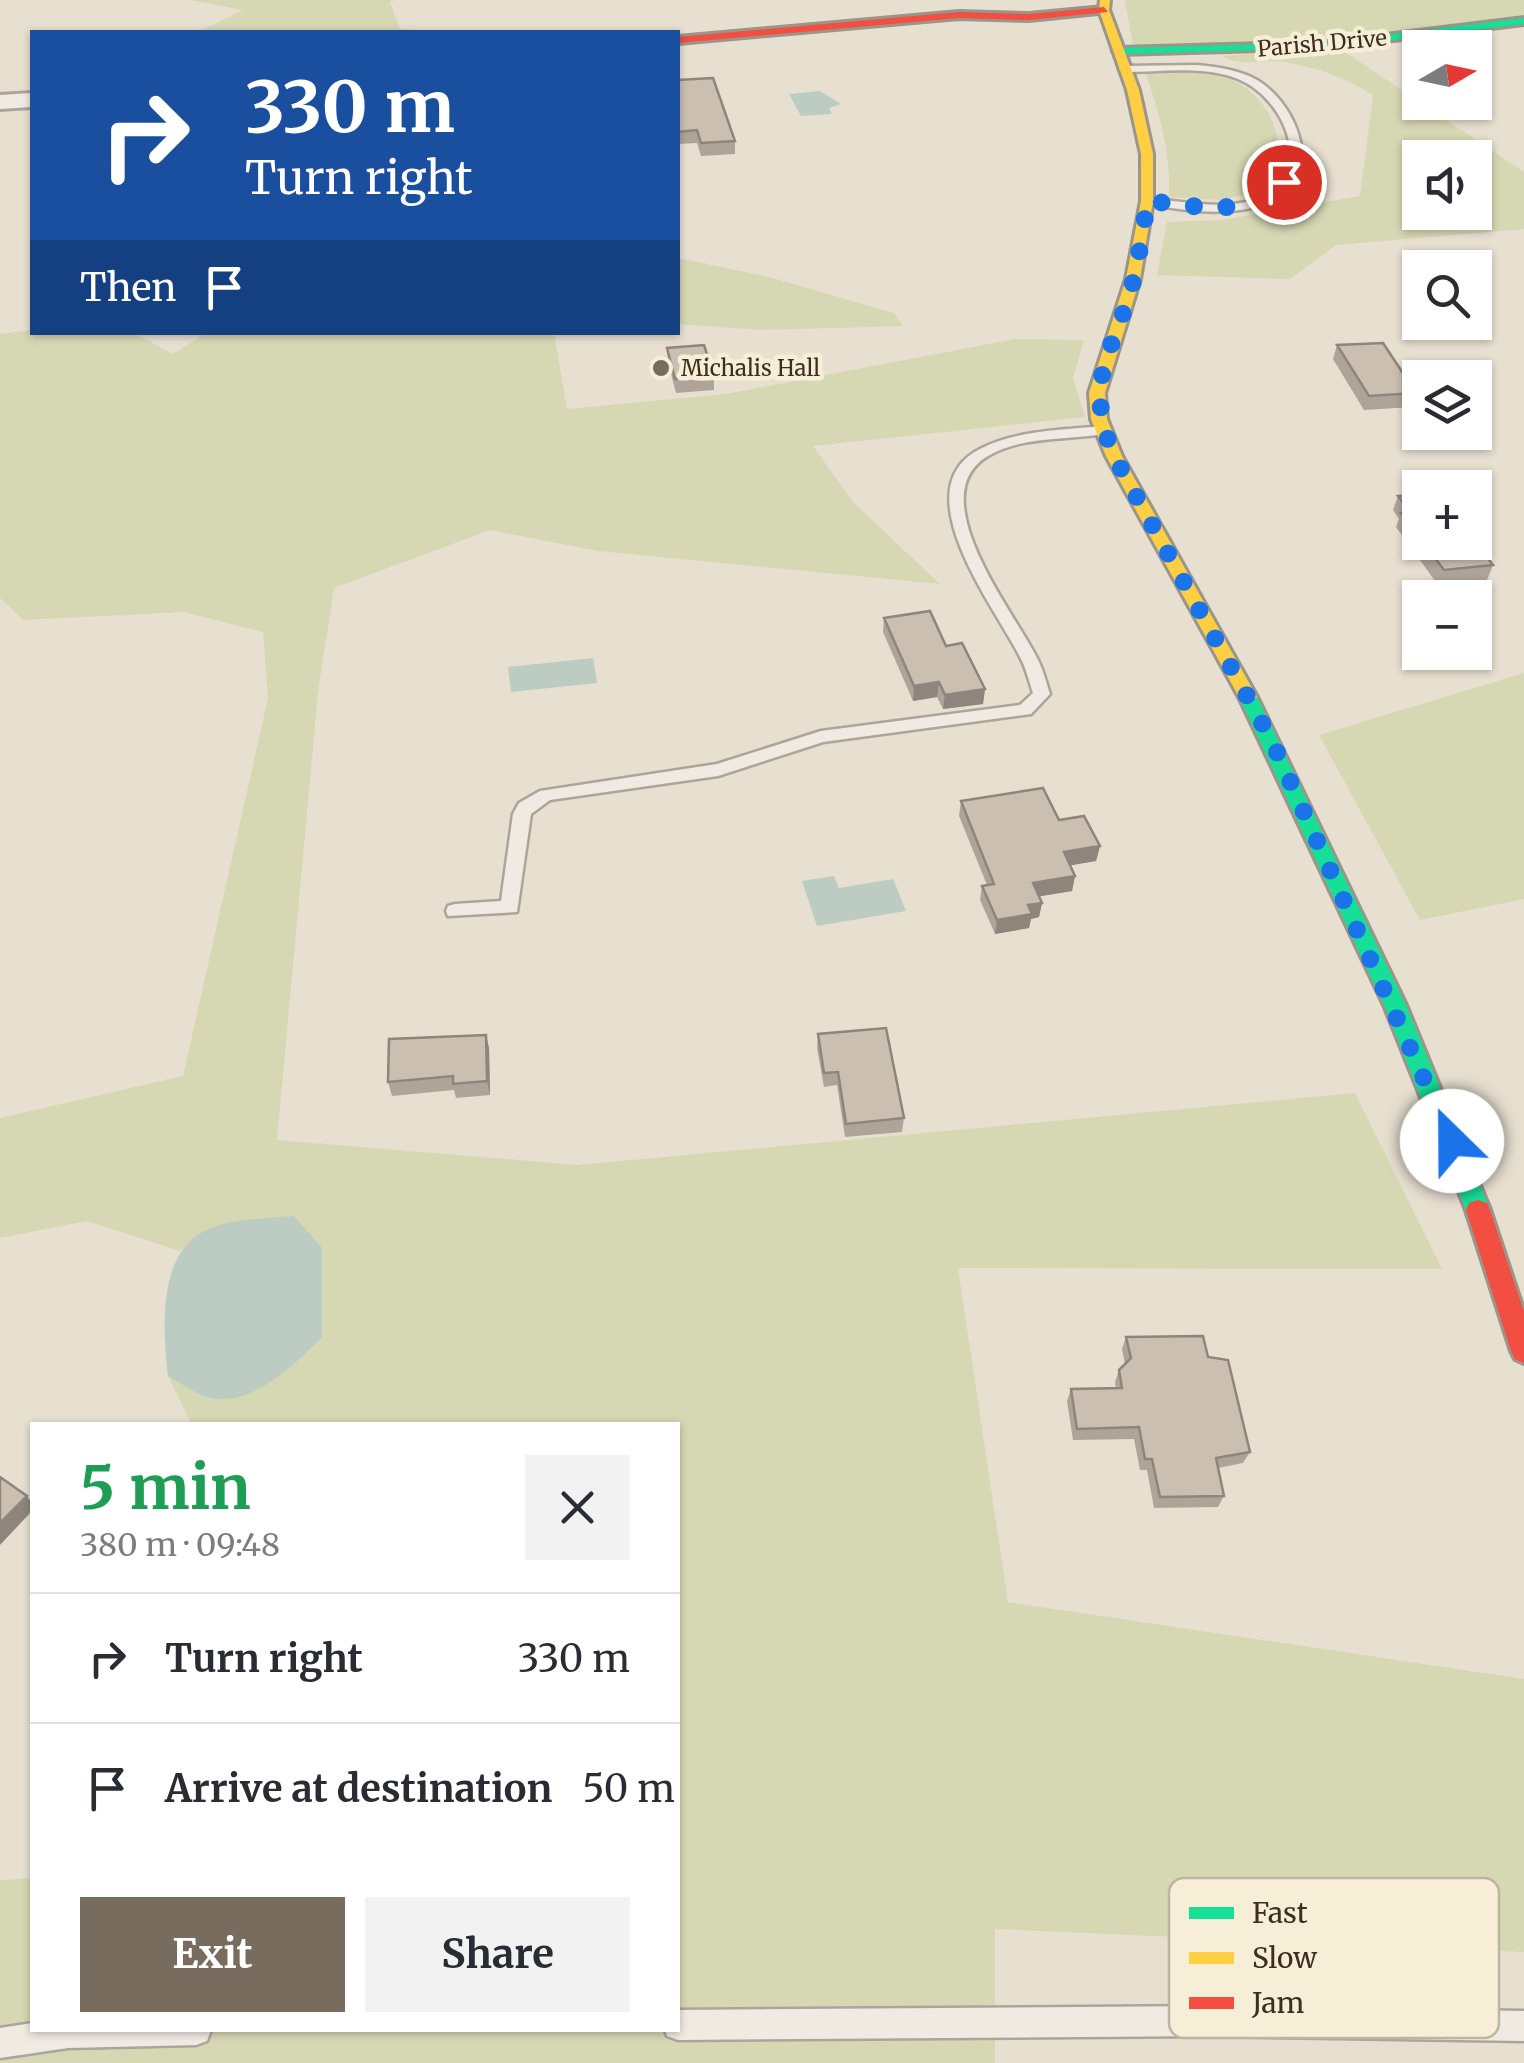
<!DOCTYPE html>
<html lang="en">
<head>
<meta charset="utf-8">
<style>
	:root { --surface:#fff; --page:#f2f2f3; --text:#2b2b33; --muted:#7c7c81; --line:#e1e1e2; --accent:#786c5e }
	body { margin:0; font-family:Merriweather,serif; background:var(--page); color:var(--text); height:100vh; display:flex; flex-direction:column; font-size:38px; white-space:nowrap }
	* { box-sizing:border-box; margin:0 }
	p { font-size:32px; color:var(--muted) }
	.icon { flex:none; width:55px; height:55px; fill:none; stroke:currentColor; stroke-width:2; stroke-linecap:round; stroke-linejoin:round }
	.map { position:relative; flex:1; overflow:hidden }
	.side { position:absolute; left:30px; top:1422px; width:650px; height:610px; display:flex; flex-direction:column; background:var(--surface); border-radius:0px; box-shadow:0 2px 8px #0004 }
	.side>* { flex:none }
	.guide { position:absolute; left:30px; top:30px; width:650px; height:305px; border-radius:0px; box-shadow:0 2px 8px #0004; background:#1a4fa0; color:#fff; overflow:hidden }
	.needle { width:65px; rotate:81deg }
	.tools { position:absolute; left:1402px; top:30px; display:grid; gap:20px }
	.tools a { display:grid; place-items:center; width:90px; height:90px; border-radius:0px; background:var(--surface); box-shadow:0 2px 8px #0004; font-size:50px }
	.pin { position:absolute; display:grid; place-items:center; width:85px; height:85px; color:#fff; margin:-42px; border:5px solid #fff; border-radius:50%; box-shadow:0 2px 10px #0007 }
	.me { position:absolute; width:110px; margin:-55px; rotate:337deg; stroke-linejoin:round; filter:drop-shadow(0 0 8px #0008) }
	.turn { display:flex; align-items:center; gap:35px; height:210px; padding:0 50px; font-size:45px }
	.turn .icon { width:130px; height:130px; stroke-width:2.5 }
	.turn b { display:block; font-size:70px; line-height:85px }
	.then { display:flex; align-items:center; height:95px; padding:0 50px; background:#0003; gap:20px; font-size:38px }
	.round { display:grid; place-items:center; flex:none; width:105px; height:105px; border-radius:0px; background:var(--page) }
	.head { display:flex; align-items:center; justify-content:space-between; height:170px; padding:0 50px }
	h1 { font-size:60px; font-weight:700; line-height:75px; color:#1e9e55 }
	.button { display:flex; gap:20px; margin-top:auto; padding:20px 50px }
	.button a { flex:1; height:115px; border-radius:0px; background:var(--accent); color:#fff; font-size:40px; font-weight:700; line-height:115px; text-align:center }
	.button a+a { background:var(--page); color:var(--text) }
	ul { padding:0; list-style:none }
	li { display:flex; align-items:center; gap:30px; height:130px; padding:0 50px; border-top:2px solid var(--line) }
	li div { flex:1 }
	li b { display:block; font-size:38px }
	li em { font-style:normal }
	.map>svg:first-child { display:block }
	.green { fill:#d6d7b3; fill-rule:evenodd }
	.water { fill:#bcccc2 }
	.lines { fill:none; stroke-linecap:round; stroke-linejoin:round }
	.lane-casing { stroke:#ada599; stroke-width:5 }
	.street-casing { stroke:#ada599; stroke-width:6 }
	.fast-casing { stroke:#9c958a; stroke-width:6 }
	.slow-casing { stroke:#9c958a; stroke-width:6 }
	.jam-casing { stroke:#9c958a; stroke-width:6 }
	.lane { fill:#efebe3; fill-rule:evenodd }
	.street { fill:#efebe3; fill-rule:evenodd }
	.fast { fill:#16e098; fill-rule:evenodd }
	.slow { fill:#ffcf43; fill-rule:evenodd }
	.jam { fill:#f24e42; fill-rule:evenodd }
	.wall { fill:#afa499 }
	.shaded-wall { fill:#8e867d }
	.building { fill:#cbbfb2; stroke:#8e867d; stroke-width:2.5 }
	.route { stroke:#1a73e8; stroke-width:18; stroke-dasharray:0 32.4 }
	.poi-dot { fill:#786c5e; stroke:#f7eed8; stroke-width:4 }
	.labels { text-anchor:middle; dominant-baseline:central; stroke-width:9; stroke-linejoin:round; paint-order:stroke }
	.far-street-label { font-size:22px; fill:#3d2e20; stroke:#f7eed8 }
	.far-poi-label { font-size:22px; fill:#3d2e20; stroke:#f7eed8; text-anchor:start }
	.key { fill:#f7eed8; stroke:#bfb4a1; stroke-width:2.5 }
	.key-label { font-size:28px; fill:#3d2e20 }
</style>
</head>
<body>
<div class="map">
<svg width="1524" height="2063" viewBox="0 0 1524 2063">
	<rect width="100%" height="100%" fill="#e7e0d1"/>
	<g class="green">
		<path d="M 190,0 L 394,0 L 390,2 L 400,29 L 453,32 L 199,32 L 243,10 Z"/>
		<path d="M 1125,0 L 1524,0 L 1524,15 L 1325,40 L 1133,46 Z"/>
		<path d="M 1339,48 L 1524,172 L 1524,229 L 1336,245 L 1290,279 L 1157,275 L 1167,222 L 1222,220 L 1360,196 L 1373,95 C 1346,78 1316,67 1284,62 C 1264,58 1240,68 1222,56 ZM 1420,158 L 1475,158 L 1475,212 L 1420,212 Z"/>
		<path d="M 1145,72 C 1167,72 1194,68 1216,74 C 1269,88 1295,144 1266,190 L 1220,200 L 1169,197 C 1171,152 1160,114 1145,72 Z"/>
		<path d="M 678,258 L 769,277 L 894,313 L 903,326 L 762,330 L 678,324 Z"/>
		<path d="M 32,330 L 134,333 L 173,354 L 206,333 L 554,333 L 567,409 L 726,394 L 1015,339 L 1084,340 L 1073,378 L 1085,417 L 813,446 L 853,502 L 940,584 L 598,551 L 490,530 L 334,588 L 318,692 L 277,1140 L 578,1165 L 1355,1093 L 1442,1269 L 958,1268 L 1008,1602 L 1524,1679 L 1524,1952 L 995,1929 L 995,2063 L 0,2063 L 0,1880 L 32,1878 L 32,2030 L 678,2030 L 678,1425 L 192,1425 L 168,1376 L 208,1398 L 202,1232 L 180,1251 L 87,1221 L 0,1238 L 0,1118 L 183,1076 L 268,698 L 263,632 L 184,612 L 23,620 L 0,598 L 0,334 Z"/>
		<path d="M 1524,673 L 1524,899 L 1420,920 L 1319,735 Z"/>
	</g>
	<g class="water">
		<path d="M 820,91 L 841,104 L 829,108 L 832,114 L 801,116 L 789,94 Z"/>
		<path d="M 593,658 L 597,683 L 511,692 L 508,667 Z"/>
		<path d="M 834,876 L 839,888 L 893,879 L 906,911 L 817,926 L 802,881 Z"/>
		<path d="M 294,1216 L 322,1248 L 322,1337 C 295,1364 248,1412 204,1396 C 192,1391 180,1383 168,1376 C 163,1332 157,1258 202,1232 C 228,1218 266,1219 294,1216 Z"/>
	</g>
	<g class="lines">
		<defs>
			<g id="lane">
				<path d="M 1197,65 C 1218,67 1239,70 1257,80 C 1291,100 1321,160 1286,191 C 1251,222 1184,211 1143,203 L 1141,201 L 1147,198 C 1182,201 1228,212 1261,197 C 1317,170 1283,97 1238,79 C 1204,65 1160,72 1124,72 L 1119,69 L 1124,66 Z"/>
				<path d="M 1103,426 L 1110,430 L 1108,433 C 1070,441 1023,435 988,456 C 920,496 1014,612 1037,658 C 1043,669 1046,682 1050,694 L 1031,714 L 823,742 L 718,776 L 550,800 L 531,814 L 517,912 L 448,916 L 446,911 L 448,906 L 455,904 L 501,901 L 513,814 L 519,803 L 540,791 L 717,764 L 821,731 L 1020,705 L 1033,693 C 1029,681 1026,668 1020,657 C 995,607 900,487 982,448 C 1019,430 1063,430 1103,426 Z"/>
				<path d="M 1212,2006 L 1524,2011 L 1524,2041 L 1212,2036 L 678,2040 L 667,2036 L 665,2030 L 678,2030 L 678,2010 Z"/>
				<path d="M 32,2023 L 32,2030 L 211,2030 L 207,2041 L 196,2045 L 68,2048 L 0,2058 L 0,2028 Z"/>
			</g>
			<path id="street" d="M 32,93 L 32,107 L 0,109 L 0,95 Z"/>
			<g id="fast">
				<path d="M 1524,18 L 1524,24 L 1329,48 L 1119,54 L 1113,51 L 1119,48 L 1329,42 Z"/>
				<path d="M 1248,691 L 1257,697 L 1406,1005 L 1490,1210 L 1487,1217 L 1478,1220 L 1469,1217 L 1466,1210 L 1384,1005 L 1239,697 Z"/>
			</g>
			<path id="slow" d="M 1100,0 L 1110,0 L 1109,10 L 1139,90 L 1153,154 L 1153,201 L 1140,279 L 1105,393 L 1107,419 L 1122,456 L 1257,697 L 1248,703 L 1239,697 L 1106,456 L 1091,419 L 1089,393 L 1126,279 L 1141,201 L 1141,154 L 1127,90 L 1099,10 Z"/>
			<g id="jam">
				<path d="M 1104,7 L 1108,12 L 1029,20 L 959,18 L 678,43 L 678,37 L 959,12 L 1029,14 Z"/>
				<path d="M 1478,1200 L 1487,1203 L 1490,1210 L 1524,1312 L 1524,1363 L 1515,1359 L 1511,1351 L 1466,1210 L 1469,1203 Z"/>
			</g>
		</defs>
		<use href="#lane" class="lane-casing"/>
		<use href="#street" class="street-casing"/>
		<use href="#fast" class="fast-casing"/>
		<use href="#slow" class="slow-casing"/>
		<use href="#jam" class="jam-casing"/>
		<use href="#lane" class="lane"/>
		<use href="#street" class="street"/>
		<use href="#fast" class="fast"/>
		<use href="#slow" class="slow"/>
		<use href="#jam" class="jam"/>
	</g>
	<g class="wall">
		<path d="M 678,80 L 735,141 L 735,154 L 701,156 L 697,143 L 678,144 Z"/>
		<path d="M 1337,345 L 1416,393 L 1412,407 L 1364,410 L 1333,359 Z"/>
		<path d="M 667,348 L 714,376 L 714,390 L 676,393 L 668,362 Z"/>
		<path d="M 1420,494 L 1420,542 L 1475,542 L 1475,522 L 1489,540 L 1484,553 L 1493,565 L 1487,580 L 1438,585 L 1396,527 L 1399,519 L 1393,510 L 1398,496 Z"/>
		<path d="M 884,618 L 946,646 L 985,689 L 983,704 L 943,709 L 937,697 L 913,701 L 883,632 Z"/>
		<path d="M 961,801 L 1059,820 L 1100,846 L 1096,861 L 1070,865 L 1075,876 L 1072,891 L 1039,896 L 1042,903 L 1039,917 L 1031,919 L 1029,928 L 995,934 L 980,900 L 982,886 L 987,885 L 959,816 Z"/>
		<path d="M 818,1034 L 904,1118 L 902,1132 L 845,1137 L 837,1085 L 824,1087 L 817,1048 Z"/>
		<path d="M 486,1035 L 489,1048 L 490,1095 L 456,1098 L 454,1090 L 392,1096 L 388,1082 Z"/>
		<path d="M 1126,1337 L 1208,1357 L 1250,1452 L 1243,1463 L 1218,1468 L 1224,1496 L 1218,1507 L 1154,1508 L 1147,1470 L 1140,1470 L 1134,1439 L 1073,1440 L 1067,1401 L 1071,1389 L 1116,1389 L 1115,1382 L 1119,1370 L 1125,1364 L 1122,1349 Z"/>
	</g>
	<g class="shaded-wall">
		<path d="M 939,682 L 937,697 L 913,701 L 914,686 Z"/>
		<path d="M 985,689 L 983,704 L 943,709 L 945,695 Z"/>
		<path d="M 1100,846 L 1096,861 L 1061,867 L 1064,852 Z"/>
		<path d="M 1075,876 L 1072,891 L 1030,898 L 1033,883 Z"/>
		<path d="M 1042,903 L 1039,917 L 1031,919 L 1029,928 L 995,934 L 997,920 L 1028,905 Z"/>
		<path d="M 486,1035 L 489,1048 L 490,1095 L 487,1081 Z"/>
		<path d="M 27,1496 L 32,1503 L 32,1511 L 0,1545 L 0,1523 Z"/>
	</g>
	<g class="building">
		<path d="M 713,78 L 735,141 L 701,143 L 697,130 L 678,132 L 678,80 Z"/>
		<path d="M 1383,343 L 1416,393 L 1369,396 L 1337,345 Z"/>
		<path d="M 704,345 L 714,376 L 675,379 L 667,348 Z"/>
		<path d="M 1420,494 L 1420,538 L 1401,513 L 1410,512 L 1398,496 Z"/>
		<path d="M 1475,522 L 1489,540 L 1475,541 Z"/>
		<path d="M 1423,542 L 1475,542 L 1493,565 L 1444,570 Z"/>
		<path d="M 930,611 L 946,646 L 962,643 L 985,689 L 945,695 L 939,682 L 914,686 L 884,618 Z"/>
		<path d="M 1043,788 L 1059,820 L 1084,816 L 1100,846 L 1064,852 L 1075,876 L 1033,883 L 1042,903 L 1028,905 L 1032,914 L 997,920 L 982,886 L 994,884 L 961,801 Z"/>
		<path d="M 886,1028 L 904,1118 L 846,1124 L 838,1072 L 824,1073 L 818,1034 Z"/>
		<path d="M 486,1035 L 487,1081 L 453,1084 L 453,1076 L 388,1082 L 389,1039 Z"/>
		<path d="M 1203,1336 L 1208,1357 L 1228,1360 L 1250,1452 L 1216,1458 L 1224,1496 L 1160,1497 L 1152,1459 L 1145,1459 L 1139,1427 L 1077,1429 L 1071,1389 L 1122,1388 L 1119,1370 L 1131,1358 L 1126,1337 Z"/>
		<path d="M 0,1477 L 27,1496 L 0,1523 Z"/>
	</g>
	<g class="lines">
		<path class="route" d="M 1284,182 C 1253,220 1191,205 1148,201 C 1143,226 1140,253 1134,278 C 1115,353 1081,376 1114,456 L 1272,741 L 1452,1141"/>
	</g>
	<circle class="poi-dot" cx="661" cy="368" r="10"/>
	<g class="labels">
		<g class="far-street-label">
			<text transform="translate(1322 43) rotate(-5)">Parish Drive</text>
		</g>
		<g class="far-poi-label">
			<text x="681" y="368">Michalis Hall</text>
		</g>
	</g>
	<rect x="1169" y="1878" width="330" height="160" rx="15" class="key"/>
	<rect x="1189" y="1907" width="45" height="12" fill="#16e098"/>
	<rect x="1189" y="1952" width="45" height="12" fill="#ffcf43"/>
	<rect x="1189" y="1997" width="45" height="12" fill="#f24e42"/>
	<g class="key-label">
		<text x="1252" y="1923">Fast</text>
		<text x="1252" y="1968">Slow</text>
		<text x="1252" y="2013">Jam</text>
	</g>
</svg>
<div class="tools">
<a><svg class="needle" viewBox="-14 -14 28 28"><path d="M0-13l5 13h-10z" fill="#e53935"/><path d="M0 13l5-13h-10z" fill="#7c7c81"/></svg></a>
<a><svg class="icon" aria-label="sound" viewBox="0 0 24 24"><path d="M4 9h4l5-4v14l-5-4H4zM17 9q2 3 0 6"/></svg></a>
<a><svg class="icon" aria-label="search" viewBox="0 0 24 24"><circle cx="10" cy="10" r="6"/><path d="M15 15l6 6"/></svg></a>
<a><svg class="icon" aria-label="layers" viewBox="0 0 24 24"><path d="M12 4l9 5-9 5-9-5zM3 14l9 5 9-5"/></svg></a>
<a>+</a>
<a>−</a>
</div>
<div class="pin" style="left:1284px;top:182px;background:#d93025"><svg class="icon" aria-label="arrive" viewBox="0 0 24 24"><path d="M6 21V4h12l-3 4 3 4H6"/></svg></div>
<svg class="me" style="left:1452px;top:1141px" viewBox="-20 -20 40 40"><circle r="19" fill="#fff"/><path d="M0-13L10 11 0 6-10 11z" fill="#1a73e8"/></svg>
<div class="guide">
<div class="turn"><svg class="icon" aria-label="right" viewBox="0 0 24 24"><path d="M7 20v-9h11M14 6l5 5-5 5"/></svg><div><b>330 m</b>Turn right</div></div>
<div class="then">Then<svg class="icon" aria-label="arrive" viewBox="0 0 24 24"><path d="M6 21V4h12l-3 4 3 4H6"/></svg></div>
</div>
<section class="side">
<div class="head"><div><h1>5 min</h1><p>380 m · 09:48</p></div><a class="round"><svg class="icon" aria-label="close" viewBox="0 0 24 24"><path d="M6 6l12 12M18 6L6 18"/></svg></a></div>
<ul>
<li><svg class="icon" aria-label="right" viewBox="0 0 24 24"><path d="M7 20v-9h11M14 6l5 5-5 5"/></svg><div><b>Turn right</b></div><em>330 m</em></li>
<li><svg class="icon" aria-label="arrive" viewBox="0 0 24 24"><path d="M6 21V4h12l-3 4 3 4H6"/></svg><div><b>Arrive at destination</b></div><em>50 m</em></li>
</ul>
<div class="button"><a>Exit</a><a>Share</a></div>
</section>
</div>
</body>
</html>
